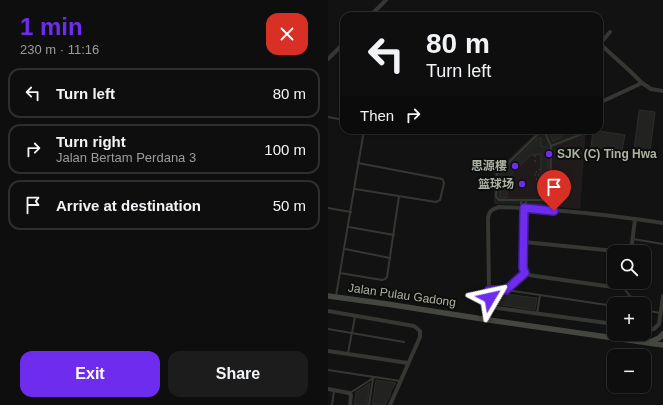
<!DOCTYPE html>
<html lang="en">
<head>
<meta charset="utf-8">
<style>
	:root { --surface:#0d0e0d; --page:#1b1c1b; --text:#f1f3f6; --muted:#9a9c9d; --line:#2d2e2e; --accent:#6e2dee }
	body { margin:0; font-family:Arial,"Noto Sans SC",sans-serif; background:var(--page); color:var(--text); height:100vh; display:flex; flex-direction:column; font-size:15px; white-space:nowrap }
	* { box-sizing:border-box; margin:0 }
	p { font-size:13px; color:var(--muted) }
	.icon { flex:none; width:22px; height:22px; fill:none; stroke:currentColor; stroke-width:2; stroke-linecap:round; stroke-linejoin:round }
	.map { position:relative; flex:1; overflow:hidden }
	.drawer { display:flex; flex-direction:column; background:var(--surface); width:328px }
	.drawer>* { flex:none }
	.banner { position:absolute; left:12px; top:12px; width:263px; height:122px; border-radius:12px; box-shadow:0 1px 3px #0004,0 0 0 1px var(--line); background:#0d0e0d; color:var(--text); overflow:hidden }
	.tools { position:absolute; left:279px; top:245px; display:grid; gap:8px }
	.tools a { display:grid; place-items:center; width:44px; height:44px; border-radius:8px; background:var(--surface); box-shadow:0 1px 3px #0004,0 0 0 1px var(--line); font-size:20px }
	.pin { position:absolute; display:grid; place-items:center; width:34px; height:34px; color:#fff; margin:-41px -17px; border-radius:50% 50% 50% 0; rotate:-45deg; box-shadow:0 0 4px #0007 }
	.pin .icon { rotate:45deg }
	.me { position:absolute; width:44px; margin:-22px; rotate:54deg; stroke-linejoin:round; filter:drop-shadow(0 0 3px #0008) }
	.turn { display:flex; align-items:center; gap:14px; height:84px; padding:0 20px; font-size:18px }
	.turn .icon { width:52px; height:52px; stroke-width:2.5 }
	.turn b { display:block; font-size:28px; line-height:34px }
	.then { display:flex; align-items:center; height:38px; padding:0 20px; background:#0003; gap:8px; font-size:15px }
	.round { display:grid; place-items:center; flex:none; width:42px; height:42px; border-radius:12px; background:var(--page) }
	.head { display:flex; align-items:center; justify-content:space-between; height:68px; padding:0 20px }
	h1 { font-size:24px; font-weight:700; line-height:30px; color:var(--accent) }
	.action { display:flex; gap:8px; margin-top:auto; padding:8px 20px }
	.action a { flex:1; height:46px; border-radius:12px; background:var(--accent); color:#fff; font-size:16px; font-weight:700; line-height:46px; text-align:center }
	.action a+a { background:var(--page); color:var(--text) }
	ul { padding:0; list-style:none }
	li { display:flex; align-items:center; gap:12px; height:50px; margin:0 8px 6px; padding:0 12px; border:2px solid var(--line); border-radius:12px }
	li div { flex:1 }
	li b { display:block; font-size:15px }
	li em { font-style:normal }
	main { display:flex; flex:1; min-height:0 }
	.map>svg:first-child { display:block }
	.built { fill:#1e1f1d }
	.green { fill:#201a1b }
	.building { fill:#222321; stroke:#2c2e2b }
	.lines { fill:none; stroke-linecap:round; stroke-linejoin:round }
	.path { stroke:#3c3e38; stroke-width:1; stroke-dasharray:2 3; stroke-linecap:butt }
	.lane { stroke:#353732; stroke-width:2 }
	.street { stroke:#353732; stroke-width:4 }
	.secondary { stroke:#444740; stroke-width:5.5 }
	.route-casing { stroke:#481d9b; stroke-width:10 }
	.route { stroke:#6e2dee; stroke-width:7 }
	.poi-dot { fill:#6e2dee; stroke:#0c0d0c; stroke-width:1.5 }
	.labels { text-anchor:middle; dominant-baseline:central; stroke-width:4; stroke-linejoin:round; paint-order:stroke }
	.poi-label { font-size:12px; font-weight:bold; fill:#adb3a2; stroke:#0c0d0c; text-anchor:end }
	.street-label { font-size:12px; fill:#adb3a2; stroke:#0c0d0c }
</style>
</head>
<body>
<main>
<section class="drawer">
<div class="head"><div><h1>1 min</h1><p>230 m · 11:16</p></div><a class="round" style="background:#d93025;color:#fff"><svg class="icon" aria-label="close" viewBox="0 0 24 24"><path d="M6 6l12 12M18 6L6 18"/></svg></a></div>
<ul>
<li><svg class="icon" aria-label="left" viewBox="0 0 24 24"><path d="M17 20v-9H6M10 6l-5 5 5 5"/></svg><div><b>Turn left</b></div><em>80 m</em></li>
<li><svg class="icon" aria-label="right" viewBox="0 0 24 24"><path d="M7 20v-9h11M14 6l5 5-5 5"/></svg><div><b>Turn right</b><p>Jalan Bertam Perdana 3</p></div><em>100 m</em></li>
<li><svg class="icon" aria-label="arrive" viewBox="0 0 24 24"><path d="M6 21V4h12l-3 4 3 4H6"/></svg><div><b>Arrive at destination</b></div><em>50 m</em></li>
</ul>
<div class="action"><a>Exit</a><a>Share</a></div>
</section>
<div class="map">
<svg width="335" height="405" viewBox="0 0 335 405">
	<rect width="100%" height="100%" fill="#111211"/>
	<path class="built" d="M 211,130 L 232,130 L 235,135 L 249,130 L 258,130 L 252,209 L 211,205 L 166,204 L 166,172 Z"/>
	<g class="green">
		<path d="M 251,136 L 253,138 L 250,160 L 254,160 L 251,208 L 223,205 L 225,148 Z"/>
		<path d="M 203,156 L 212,156 L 212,198 L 179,198 L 180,179 L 186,177 L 186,174 L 185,173 Z"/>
	</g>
	<g class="building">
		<path d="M 311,110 L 327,112 L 322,151 L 306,150 Z"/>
		<path d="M 220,130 L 231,130 L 234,137 L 225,141 Z"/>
		<path d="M 265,130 L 297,135 L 294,150 L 263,147 Z"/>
		<path d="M 211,137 L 213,138 L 213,146 L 220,147 L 220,198 L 213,198 L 213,154 L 203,155 L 179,178 L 179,198 L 172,198 L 172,175 Z"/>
		<path d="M 169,293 L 209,298 L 207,310 L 167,304 Z"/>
		<path d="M 48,380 L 68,383 L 63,391 L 62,396 L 57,405 L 44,405 Z"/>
		<path d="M 42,383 L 39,405 L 26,405 L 28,392 Z"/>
	</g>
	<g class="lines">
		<g class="path">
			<path d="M 207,155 L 207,162"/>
			<circle cx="209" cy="175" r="2"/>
			<path d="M 208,173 L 209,170 L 213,169"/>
			<path d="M 208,178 L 209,181 L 213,183"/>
		</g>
		<g class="lane">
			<path d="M 0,117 L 16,120"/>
			<path d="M 214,130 L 216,131 L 223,146 L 222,200 L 171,200 L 168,197 L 169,174 Z"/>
			<path d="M 223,146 L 254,134"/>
			<path d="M 27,189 L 108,202 L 112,200 L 116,183 L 115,180 L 114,179 L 30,163"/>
			<path d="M 193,200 L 193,207"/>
			<path d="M 198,200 L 198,208"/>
			<path d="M 0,208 L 23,212"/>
			<path d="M 21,227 L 66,235"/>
			<path d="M 305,239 L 335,244"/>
			<path d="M 17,249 L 62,258"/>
			<path d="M 12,273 L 54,280 L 57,279 L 59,277 L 71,196"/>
			<path d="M 295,287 L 308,304"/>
			<path d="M 161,290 L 178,290 L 286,306"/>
			<path d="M 178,290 L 197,273"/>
			<path d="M 8,296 L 36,130"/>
			<path d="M 316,310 L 332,313"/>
			<path d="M 209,314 L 212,295"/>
			<path d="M 0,329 L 76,342"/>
			<path d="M 20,353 L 27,317"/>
			<path d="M 0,370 L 46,377"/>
			<path d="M 22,393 L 47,377 L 72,381"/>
			<path d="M 4,405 L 6,391"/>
			<path d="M 41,405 L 45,378"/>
		</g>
		<g class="street">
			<path d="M 42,16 L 58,0"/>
			<path d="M 271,43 L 303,72 L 314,83 L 323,89 L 335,91"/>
			<path d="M 272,44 L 282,32"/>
			<path d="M 0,59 L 16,43"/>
			<path d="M 271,103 L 314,83"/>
			<path d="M 196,208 L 195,268 C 198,274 200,275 207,276 L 292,288 L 295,287 L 299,282"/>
			<path d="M 196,242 L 297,252"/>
			<path d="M 303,252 L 307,219"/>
			<path d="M 162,307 L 286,324"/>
			<path d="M 0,311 L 86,326 L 92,331 L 92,337 L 62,405"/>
			<path d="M 161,320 L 161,290 L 160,218 C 161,211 164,209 171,207 C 225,209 281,215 335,223"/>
			<path d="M 316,329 L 326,329 L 331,324 L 335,296"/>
			<path d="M 0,351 L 80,363"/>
			<path d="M 0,389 L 21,393 L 23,395 L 22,405"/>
		</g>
		<g class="secondary">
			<path d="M 0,296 L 59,304 L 161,320 L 335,345"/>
			<path d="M 322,342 L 331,338 L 335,334"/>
		</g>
	</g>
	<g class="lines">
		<defs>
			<path id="route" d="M 162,298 L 161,290 L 178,290 L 197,273 L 195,268 L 196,208 L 226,211"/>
		</defs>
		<use href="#route" class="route-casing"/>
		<use href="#route" class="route"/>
	</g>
	<g class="poi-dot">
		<circle cx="221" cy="154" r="4"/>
		<circle cx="187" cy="166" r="4"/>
		<circle cx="194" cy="184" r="4"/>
	</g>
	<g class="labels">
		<g class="poi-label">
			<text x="229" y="154" text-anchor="start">SJK (C) Ting Hwa</text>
			<text x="179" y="166">思源樓</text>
			<text x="186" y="184">篮球场</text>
		</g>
		<g class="street-label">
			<text transform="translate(74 295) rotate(8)">Jalan Pulau Gadong</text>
		</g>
	</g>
</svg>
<div class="tools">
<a><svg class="icon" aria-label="search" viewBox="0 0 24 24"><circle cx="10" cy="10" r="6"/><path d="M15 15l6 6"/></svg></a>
<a>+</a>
<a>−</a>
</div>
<div class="pin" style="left:226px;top:211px;background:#d93025"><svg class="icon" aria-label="arrive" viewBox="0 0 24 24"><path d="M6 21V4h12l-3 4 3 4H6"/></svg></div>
<svg class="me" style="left:162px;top:298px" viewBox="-20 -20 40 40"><path d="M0-17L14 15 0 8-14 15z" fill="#6e2dee" stroke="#fff" stroke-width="4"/></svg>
<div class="banner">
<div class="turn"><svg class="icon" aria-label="left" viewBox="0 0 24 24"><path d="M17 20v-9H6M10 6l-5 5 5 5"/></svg><div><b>80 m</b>Turn left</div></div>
<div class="then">Then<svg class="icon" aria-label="right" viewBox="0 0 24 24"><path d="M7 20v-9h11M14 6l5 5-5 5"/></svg></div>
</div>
</div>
</main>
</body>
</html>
